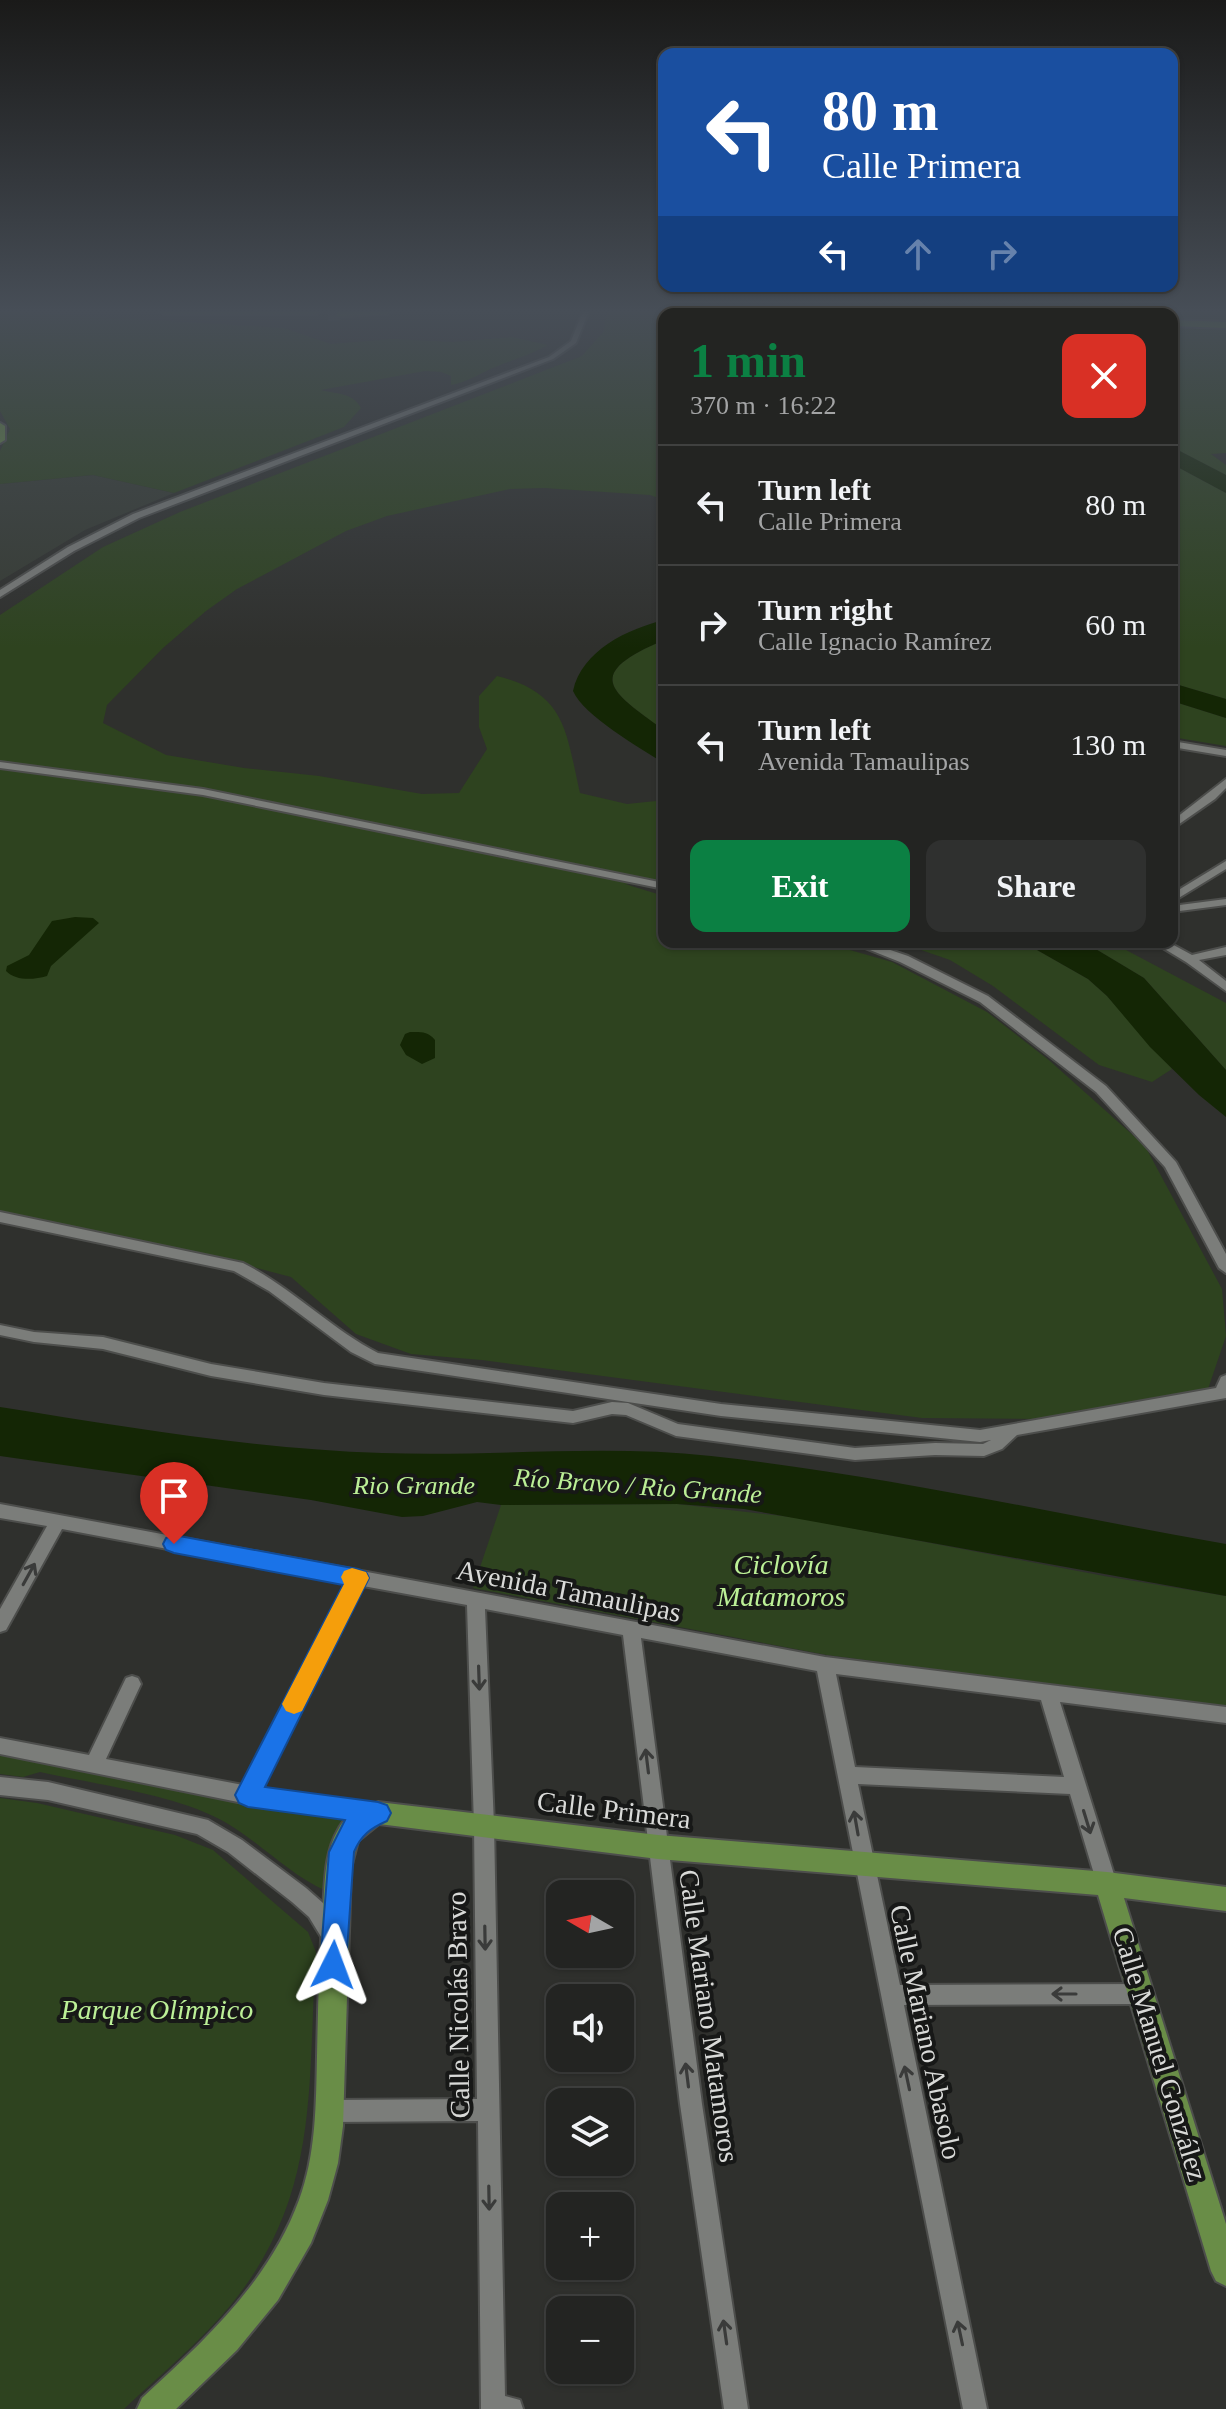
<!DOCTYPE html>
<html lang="en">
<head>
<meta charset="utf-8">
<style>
	:root { --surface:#232422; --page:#2f302f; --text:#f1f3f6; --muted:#a3a4a5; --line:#404140; --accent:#0b8043 }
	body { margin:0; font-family:"Times New Roman",serif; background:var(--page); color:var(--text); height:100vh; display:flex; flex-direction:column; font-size:30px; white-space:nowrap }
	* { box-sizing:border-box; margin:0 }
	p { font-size:26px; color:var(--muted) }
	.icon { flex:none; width:44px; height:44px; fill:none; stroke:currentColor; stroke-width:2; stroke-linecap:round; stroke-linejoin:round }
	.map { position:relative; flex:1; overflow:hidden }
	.panel { position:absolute; left:658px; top:308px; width:520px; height:640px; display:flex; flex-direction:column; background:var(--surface); border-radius:16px; box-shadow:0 2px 6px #0004,0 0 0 2px var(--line) }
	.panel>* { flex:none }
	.banner { position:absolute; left:658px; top:48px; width:520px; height:244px; border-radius:16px; box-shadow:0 2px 6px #0004,0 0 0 2px var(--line); background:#1a4fa0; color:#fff; overflow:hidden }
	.needle { width:52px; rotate:279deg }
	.fabs { position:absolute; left:546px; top:1880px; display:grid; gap:16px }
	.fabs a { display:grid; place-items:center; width:88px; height:88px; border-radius:16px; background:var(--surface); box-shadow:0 2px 6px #0004,0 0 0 2px var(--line); font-size:40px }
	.pin { position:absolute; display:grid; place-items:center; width:68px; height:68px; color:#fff; margin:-82px -34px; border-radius:50% 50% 50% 0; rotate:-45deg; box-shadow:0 0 8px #0007 }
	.pin .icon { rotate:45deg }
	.me { position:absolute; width:88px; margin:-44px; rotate:3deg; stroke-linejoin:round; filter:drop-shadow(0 0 6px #0008) }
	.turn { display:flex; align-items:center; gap:28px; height:168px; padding:0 32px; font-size:36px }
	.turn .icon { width:104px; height:104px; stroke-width:2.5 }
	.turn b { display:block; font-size:56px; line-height:68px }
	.lanes { display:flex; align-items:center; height:76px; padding:0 32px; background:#0003; justify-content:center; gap:40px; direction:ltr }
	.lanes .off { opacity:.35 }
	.round { display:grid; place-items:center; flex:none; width:84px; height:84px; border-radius:16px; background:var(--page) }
	.head { display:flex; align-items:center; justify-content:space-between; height:136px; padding:0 32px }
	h1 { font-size:48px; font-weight:700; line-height:60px; color:var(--accent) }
	.button { display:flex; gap:16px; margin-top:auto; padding:16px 32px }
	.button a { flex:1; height:92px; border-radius:16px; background:var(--accent); color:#fff; font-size:32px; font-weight:700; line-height:92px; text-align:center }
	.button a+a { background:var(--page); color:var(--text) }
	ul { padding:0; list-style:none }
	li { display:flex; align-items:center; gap:24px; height:120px; padding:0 32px; border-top:2px solid var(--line) }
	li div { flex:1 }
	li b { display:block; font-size:30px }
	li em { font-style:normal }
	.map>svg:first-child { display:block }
	.built { fill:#363b33 }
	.green { fill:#2e431f }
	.water { fill:#142605 }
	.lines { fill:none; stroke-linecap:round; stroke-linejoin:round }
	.stream { stroke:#142605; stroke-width:3 }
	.highway-tunnel { stroke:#484a47; stroke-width:12; stroke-dasharray:12 6; stroke-linecap:butt }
	.minor-casing { stroke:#4d4e4c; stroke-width:4 }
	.major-casing { stroke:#4d4e4c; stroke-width:4 }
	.highway-casing { stroke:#4d4e4c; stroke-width:4 }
	.minor { fill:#7b7d7a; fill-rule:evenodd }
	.major { fill:#698d47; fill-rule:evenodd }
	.highway { fill:#5d9725; fill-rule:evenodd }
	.oneway { stroke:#3a3b3a }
	.route { fill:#1a73e8; stroke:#114b97; stroke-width:2 }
	.slow { fill:#f59e0b }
	.labels { text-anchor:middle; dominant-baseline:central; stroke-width:8; stroke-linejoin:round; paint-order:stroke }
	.water-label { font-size:26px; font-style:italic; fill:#bbef96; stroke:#171817 }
	.near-park-label { font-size:28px; font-style:italic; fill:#bcf097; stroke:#171817 }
	.near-street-label { font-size:28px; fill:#d9dad8; stroke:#171817 }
</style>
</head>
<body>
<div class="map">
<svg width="1226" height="2409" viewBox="0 0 1226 2409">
	<rect width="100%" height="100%" fill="#2f302d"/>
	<path class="built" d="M 93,475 L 174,493 L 85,530 L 0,581 L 0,484 Z"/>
	<g class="green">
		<path d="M 0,311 L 284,328 L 331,344 L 392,339 L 452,342 L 512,337 L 548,345 C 530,355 512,360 493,368 C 479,374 467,382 451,385 L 451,376 L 441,372 L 425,371 L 321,390 C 334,394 353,392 361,408 L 344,427 L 174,493 L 93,475 L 0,484 L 0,451 L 10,429 L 0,411 Z"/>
		<path d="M 659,311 L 695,314 L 664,314 L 664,500 L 650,495 L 544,488 L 510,489 L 387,516 L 346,531 L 237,589 L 206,611 L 163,648 L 107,705 L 103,723 L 166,755 L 244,768 L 319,776 L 422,794 L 459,793 L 487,749 L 479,727 L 479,696 L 497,676 C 567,693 566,733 580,793 L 627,804 L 656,801 L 660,786 L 664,786 L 664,885 L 625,884 L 664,896 L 664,942 L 822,942 L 892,962 L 987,1012 L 1050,1061 L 1145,1146 L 1222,1289 L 1226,1336 L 1208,1389 L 1042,1419 L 922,1418 L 482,1360 L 411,1354 L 356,1334 L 291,1277 L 196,1252 L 0,1213 L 0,615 L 103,547 L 180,512 L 582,356 L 604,331 L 605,317 L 609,312 Z"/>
		<path d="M 888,311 L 1226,311 L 1226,453 L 1211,454 L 1226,465 L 1226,475 L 1172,447 L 1172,314 L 895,314 Z"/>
		<path d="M 1172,464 L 1226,493 L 1226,699 L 1172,683 Z"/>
		<path d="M 664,640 L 664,730 C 608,690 584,674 664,640 Z"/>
		<path d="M 1172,701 L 1226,718 L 1226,746 L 1172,737 Z"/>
		<path d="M 898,942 L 1023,942 L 1088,979 L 1107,996 L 1172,1069 L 1152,1082 L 1099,1065 L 993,986 L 950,960 Z"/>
		<path d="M 1084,942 L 1111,942 L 1226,1003 L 1226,1070 L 1144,978 Z"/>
		<path d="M 677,1504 L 799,1518 L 1104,1576 L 1226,1596 L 1226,1707 L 827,1655 L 473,1588 L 501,1505 Z"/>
		<path d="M 0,1752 L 350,1816 L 330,1847 L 326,1891 C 284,1872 254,1835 213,1816 C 168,1794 90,1783 40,1772 L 23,1777 L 0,1774 Z"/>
		<path d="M 0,1798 L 37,1803 L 175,1835 L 213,1850 L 308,1932 L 316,1952 C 307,2087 321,2195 230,2306 C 199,2343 159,2376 124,2409 L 0,2409 Z"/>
	</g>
	<g class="water">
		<path d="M 1172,447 L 1226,475 L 1226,493 L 1172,464 Z"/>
		<path d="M 664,620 L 664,640 C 584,674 608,690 664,730 L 664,763 C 640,748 584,716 573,691 C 582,650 628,629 664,620 Z"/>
		<path d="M 1172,683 L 1226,699 L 1226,718 L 1172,701 Z"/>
		<path d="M 75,917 L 93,918 L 99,923 L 51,966 L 47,976 C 33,980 16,981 6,971 L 7,966 L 29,955 L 52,921 Z"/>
		<path d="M 1023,942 L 1084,942 L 1144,978 L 1226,1070 L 1226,1117 L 1199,1095 L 1150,1047 L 1107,996 L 1088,979 Z"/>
		<path d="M 410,1032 C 420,1032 428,1031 435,1040 L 435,1058 L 422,1064 L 406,1055 L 400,1045 L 405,1034 Z"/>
		<path d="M 0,1407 C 127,1427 254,1449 382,1453 C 492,1457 602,1444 711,1456 C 885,1475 1055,1514 1226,1544 L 1226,1596 L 744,1509 L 677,1504 L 501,1505 L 477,1502 L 423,1516 L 402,1517 L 311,1500 L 0,1456 Z"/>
	</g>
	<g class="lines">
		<path class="stream" d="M 941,946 L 947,942"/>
		<path class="highway-tunnel" d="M 328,315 L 341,314"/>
		<defs>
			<g id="minor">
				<path d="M 583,311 L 589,311 L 576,343 L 553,359 L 139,518 L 74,551 L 0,597 L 0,590 L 68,547 L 133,514 L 549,357 L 571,341 Z"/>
				<path d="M 1172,741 L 1226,750 L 1226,756 L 1172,747 Z"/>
				<path d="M 0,762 L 203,789 L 664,883 L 664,889 L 203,795 L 0,768 Z"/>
				<path d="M 1226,779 L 1226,788 L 1215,799 L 1172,829 L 1172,821 Z"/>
				<path d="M 1226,861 L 1226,869 L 1172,902 L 1172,894 Z"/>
				<path d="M 1226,899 L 1226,905 L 1172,912 L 1172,906 Z"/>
				<path d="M 850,942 L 867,942 L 908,956 L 988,996 L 1106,1086 L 1176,1162 L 1226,1254 L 1226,1273 L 1219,1268 L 1165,1167 L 1096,1092 L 980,1002 L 900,962 Z"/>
				<path d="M 1153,942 L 1168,942 L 1192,955 L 1226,947 L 1226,955 L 1199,960 L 1226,981 L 1226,991 L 1186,962 Z"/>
				<path d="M 0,1212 L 243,1263 C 292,1288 330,1328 378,1353 L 721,1404 L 980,1430 L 1216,1388 L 1221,1377 L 1226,1375 L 1226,1398 L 1017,1435 L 1002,1449 L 984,1456 L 935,1455 L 855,1460 L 676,1436 L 626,1415 L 612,1414 L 573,1423 L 324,1395 L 211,1376 L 103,1349 L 34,1342 L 0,1335 L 0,1325 L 34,1332 L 103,1337 L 211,1364 L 324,1383 L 573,1411 L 612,1402 L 628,1403 L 678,1424 L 855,1448 L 935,1443 L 983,1444 L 991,1440 L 980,1442 L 721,1416 L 375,1364 L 351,1352 L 269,1291 L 234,1271 L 0,1222 Z"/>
				<path d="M 0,1504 L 825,1657 L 1226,1707 L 1226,1723 L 1060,1702 L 1117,1884 L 1114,1891 L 1107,1893 L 1100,1891 L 1097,1884 L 1070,1794 L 858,1784 L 900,1985 L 1142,1984 L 1149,1987 L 1152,1994 L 1149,2001 L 1142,2004 L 904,2005 L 987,2409 L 963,2409 L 817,1671 L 641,1638 L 702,2104 L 748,2409 L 724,2409 L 680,2104 L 623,1635 L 485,1609 L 494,1825 L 505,2396 L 520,2400 L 523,2409 L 481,2409 L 478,2121 L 330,2122 L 322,2119 L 319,2111 L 322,2103 L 330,2100 L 477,2099 L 474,1825 L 467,1605 L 363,1586 L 261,1788 L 374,1804 L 381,1807 L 384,1813 L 381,1819 L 374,1822 L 248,1804 L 0,1754 L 0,1738 L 89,1755 L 126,1678 L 132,1676 L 138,1678 L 141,1684 L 106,1759 L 243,1785 L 347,1583 L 62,1529 L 6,1630 L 0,1632 L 0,1609 L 47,1526 L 0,1518 ZM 836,1674 L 1041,1700 L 1064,1777 L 855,1767 Z"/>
				<path d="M 0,1777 L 48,1782 L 208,1820 L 242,1840 L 306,1888 L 323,1903 L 340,1933 L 337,1940 L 330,1943 L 323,1940 L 309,1917 L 292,1902 L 228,1852 L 197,1834 L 48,1800 L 0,1795 Z"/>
			</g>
			<g id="major">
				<path d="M 0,423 L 5,426 L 5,440 L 0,443 Z"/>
				<path d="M 378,1802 L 658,1835 L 1107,1872 L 1226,1887 L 1226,1911 L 1124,1898 L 1226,2224 L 1226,2286 L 1216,2281 L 1211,2271 L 1098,1895 L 658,1859 L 379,1824 L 358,1841 L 351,1868 L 343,2126 L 338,2163 L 328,2200 L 311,2243 L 278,2300 L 237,2350 L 176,2409 L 137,2409 L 142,2398 C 204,2341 269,2282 299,2200 C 316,2155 316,2104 317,2056 C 318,2008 319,1959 323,1911 C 325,1882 324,1853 339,1828 C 347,1813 363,1808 378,1802 Z"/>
			</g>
			<g id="highway">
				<path d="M 159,311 L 321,311 L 316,314 L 164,314 Z"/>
				<path d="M 341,311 L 392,311 L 387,314 L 337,316 L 337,312 Z"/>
				<path d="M 781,311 L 875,311 L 884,314 L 786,314 Z"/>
				<path d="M 917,311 L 990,311 L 1000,314 L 922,314 Z"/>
				<path d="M 1172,320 L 1226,322 L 1226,328 L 1172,326 Z"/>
			</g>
		</defs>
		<use href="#minor" class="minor-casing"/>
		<use href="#major" class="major-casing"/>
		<use href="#highway" class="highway-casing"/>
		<use href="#minor" class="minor"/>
		<use href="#major" class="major"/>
		<use href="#highway" class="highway"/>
	</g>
	<defs><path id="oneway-shaft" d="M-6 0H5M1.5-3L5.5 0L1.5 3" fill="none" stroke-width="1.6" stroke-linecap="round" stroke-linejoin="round" transform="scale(2)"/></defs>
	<g class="oneway">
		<use href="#oneway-shaft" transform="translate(29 1574) rotate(-61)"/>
		<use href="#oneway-shaft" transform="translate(479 1678) rotate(88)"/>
		<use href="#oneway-shaft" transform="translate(647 1761) rotate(-97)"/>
		<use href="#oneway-shaft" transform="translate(1087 1822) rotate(73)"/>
		<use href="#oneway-shaft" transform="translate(856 1823) rotate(-100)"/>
		<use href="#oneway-shaft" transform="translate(485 1938) rotate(89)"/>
		<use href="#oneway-shaft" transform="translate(1064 1994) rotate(180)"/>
		<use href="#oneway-shaft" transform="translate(687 2075) rotate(-97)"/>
		<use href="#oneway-shaft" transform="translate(907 2078) rotate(-102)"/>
		<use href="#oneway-shaft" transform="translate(489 2198) rotate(89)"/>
		<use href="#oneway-shaft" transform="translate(725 2332) rotate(-98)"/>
		<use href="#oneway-shaft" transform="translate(960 2333) rotate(-102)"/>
	</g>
	<linearGradient id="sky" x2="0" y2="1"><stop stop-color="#1a1a19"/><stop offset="0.48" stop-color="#474e57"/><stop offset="1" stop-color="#474e57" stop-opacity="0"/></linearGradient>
	<rect width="1226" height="648" fill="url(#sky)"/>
	<path class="route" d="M 174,1535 L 358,1569 L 366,1572 L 369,1578 L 265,1787 L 378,1802 L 387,1805 L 391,1813 L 387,1821 C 371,1828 361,1835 354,1852 L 346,1965 L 342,1974 L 333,1978 L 323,1974 L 320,1965 L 329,1852 L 345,1820 L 248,1807 L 239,1803 L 235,1795 L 343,1585 L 174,1553 L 166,1550 L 163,1544 L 166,1538 Z"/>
	<path class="slow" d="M 352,1568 L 366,1572 L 369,1578 L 302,1711 L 294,1714 L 286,1711 L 282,1704 L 344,1584 L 341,1577 L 344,1571 Z"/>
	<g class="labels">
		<g class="water-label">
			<text x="414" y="1485">Rio Grande</text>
			<text transform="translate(638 1486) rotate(4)">Río Bravo / Rio Grande</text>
		</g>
		<g class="near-park-label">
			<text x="781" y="1564">Ciclovía<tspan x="781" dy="32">Matamoros</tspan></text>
			<text x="157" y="2009">Parque Olímpico</text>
		</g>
		<g class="near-street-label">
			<text transform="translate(569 1591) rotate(11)">Avenida Tamaulipas</text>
			<text transform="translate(614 1810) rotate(7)">Calle Primera</text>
			<text transform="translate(458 2005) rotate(-91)">Calle Nicolás Bravo</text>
			<text transform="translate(709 2016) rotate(82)">Calle Mariano Matamoros</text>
			<text transform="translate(926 2032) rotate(78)">Calle Mariano Abasolo</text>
			<text transform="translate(1160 2054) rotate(73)">Calle Manuel González</text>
		</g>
	</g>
</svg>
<div class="fabs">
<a><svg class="needle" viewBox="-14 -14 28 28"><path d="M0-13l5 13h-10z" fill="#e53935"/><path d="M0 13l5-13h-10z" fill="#a3a4a5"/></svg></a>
<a><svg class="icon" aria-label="sound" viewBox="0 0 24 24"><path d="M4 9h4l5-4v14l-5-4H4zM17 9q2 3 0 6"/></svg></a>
<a><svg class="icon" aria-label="layers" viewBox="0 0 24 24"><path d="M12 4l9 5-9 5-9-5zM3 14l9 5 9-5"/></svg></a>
<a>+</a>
<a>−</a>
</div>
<div class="pin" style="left:174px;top:1544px;background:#d93025"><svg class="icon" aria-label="arrive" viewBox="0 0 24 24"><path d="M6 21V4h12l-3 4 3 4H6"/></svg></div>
<svg class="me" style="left:333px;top:1965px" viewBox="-20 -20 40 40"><path d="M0-17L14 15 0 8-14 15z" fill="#1a73e8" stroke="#fff" stroke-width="4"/></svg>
<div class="banner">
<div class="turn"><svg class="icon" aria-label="left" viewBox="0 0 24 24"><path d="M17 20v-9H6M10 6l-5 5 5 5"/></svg><div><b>80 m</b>Calle Primera</div></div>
<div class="lanes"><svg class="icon" aria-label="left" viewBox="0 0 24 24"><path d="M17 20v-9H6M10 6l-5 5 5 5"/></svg><svg class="icon off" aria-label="ahead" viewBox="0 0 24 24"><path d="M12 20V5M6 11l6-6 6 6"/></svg><svg class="icon off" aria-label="right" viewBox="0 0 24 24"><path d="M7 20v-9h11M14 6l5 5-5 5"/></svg></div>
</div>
<section class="panel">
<div class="head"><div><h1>1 min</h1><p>370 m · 16:22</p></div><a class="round" style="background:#d93025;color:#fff"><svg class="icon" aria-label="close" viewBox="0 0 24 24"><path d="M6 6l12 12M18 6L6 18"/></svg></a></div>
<ul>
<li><svg class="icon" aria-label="left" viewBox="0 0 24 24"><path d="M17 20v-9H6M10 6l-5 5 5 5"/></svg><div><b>Turn left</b><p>Calle Primera</p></div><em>80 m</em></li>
<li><svg class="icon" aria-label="right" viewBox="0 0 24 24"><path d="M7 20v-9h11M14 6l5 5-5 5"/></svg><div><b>Turn right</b><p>Calle Ignacio Ramírez</p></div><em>60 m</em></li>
<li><svg class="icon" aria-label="left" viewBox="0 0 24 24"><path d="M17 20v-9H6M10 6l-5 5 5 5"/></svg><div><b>Turn left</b><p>Avenida Tamaulipas</p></div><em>130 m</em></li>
</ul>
<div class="button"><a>Exit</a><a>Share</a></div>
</section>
</div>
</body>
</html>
